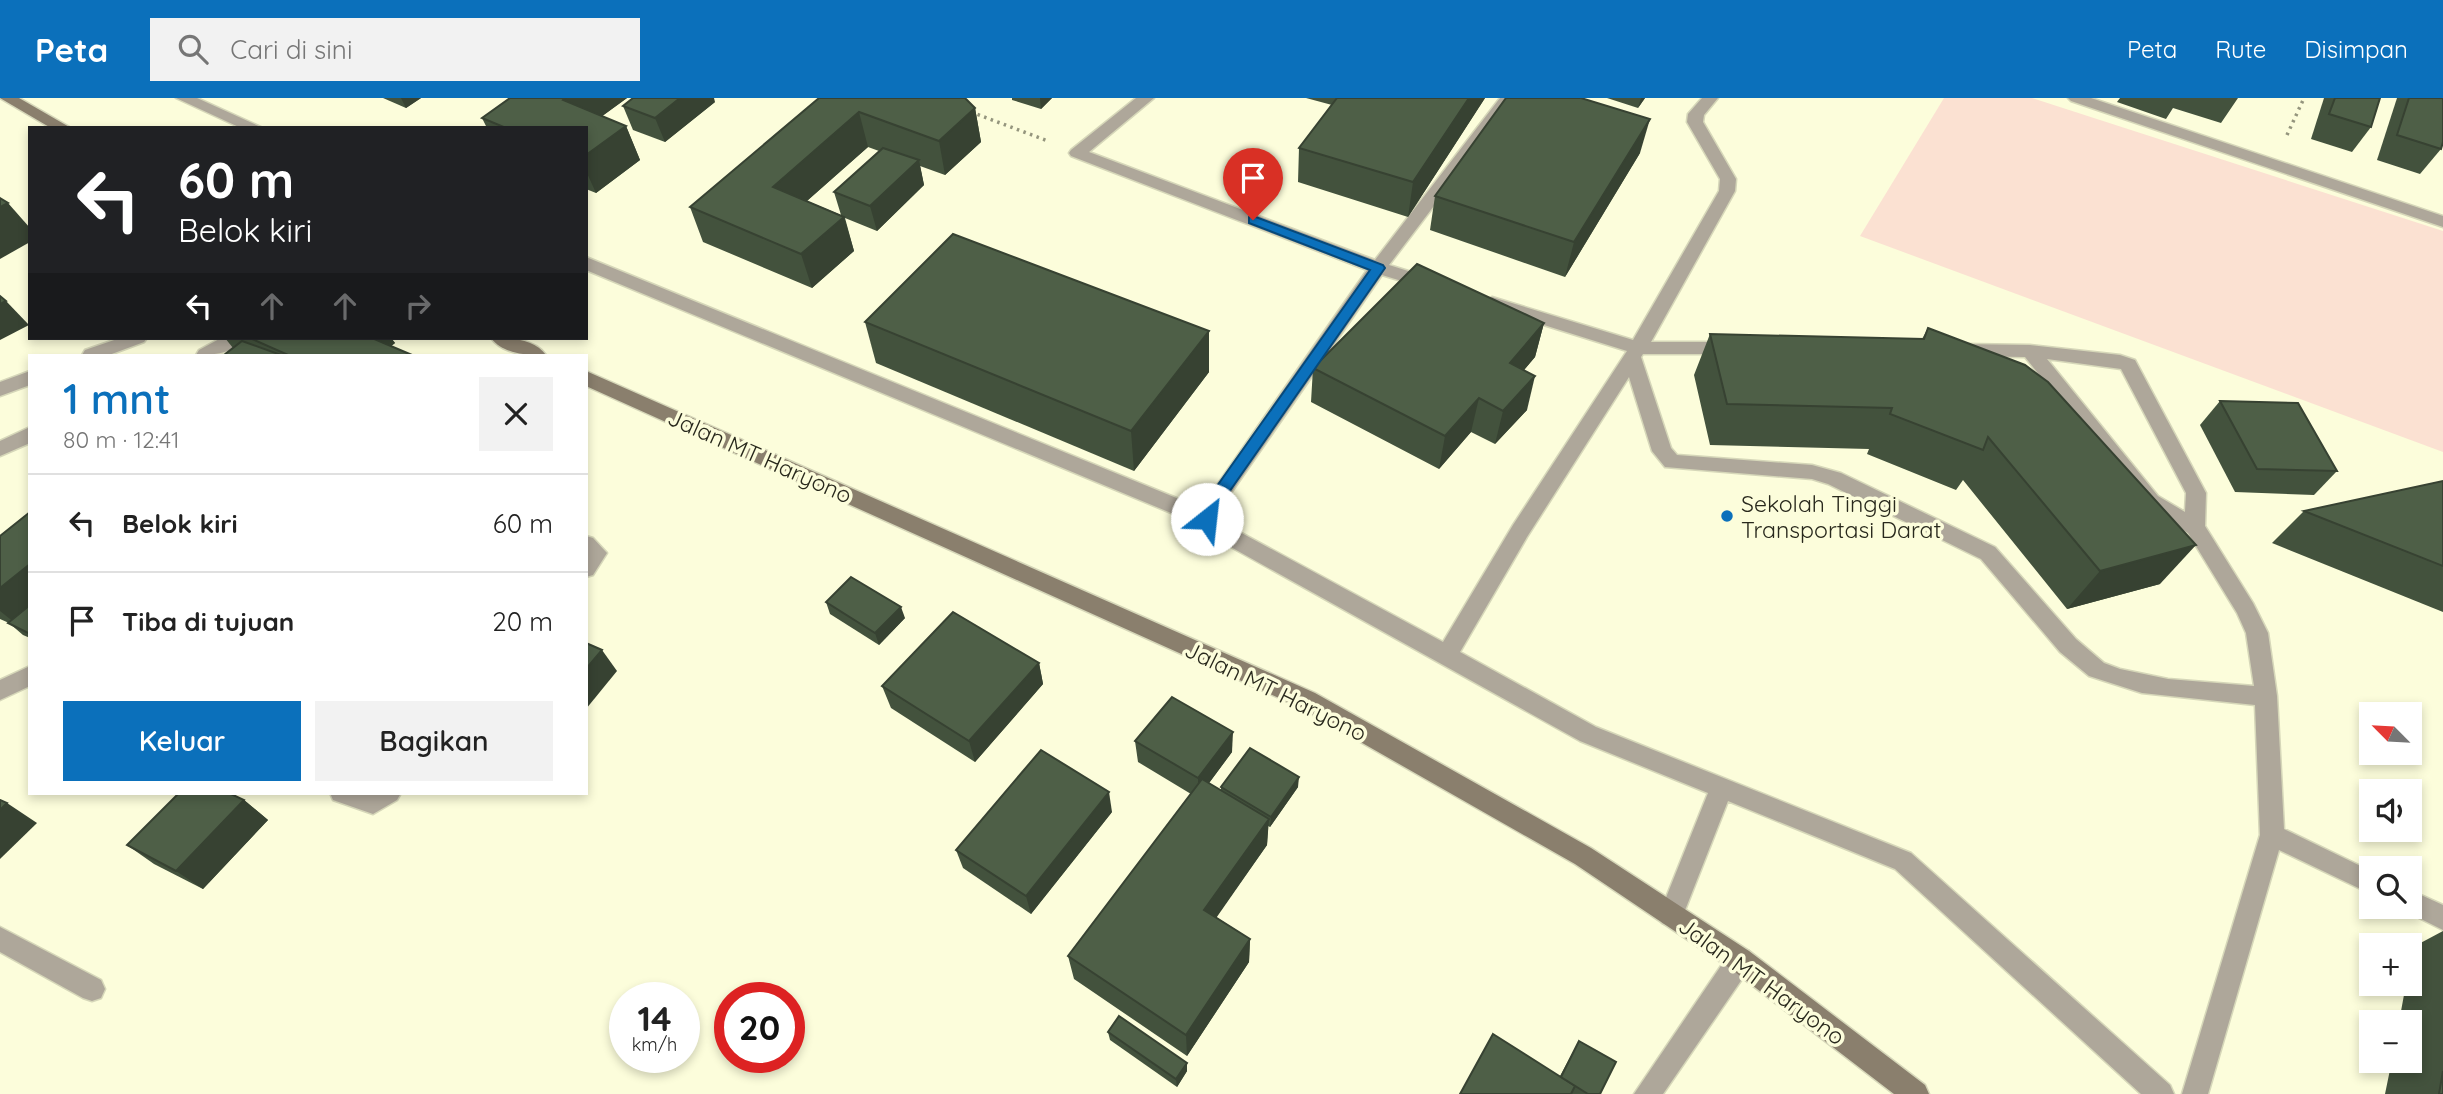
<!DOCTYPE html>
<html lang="id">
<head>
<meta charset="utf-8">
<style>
	:root { --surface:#fff; --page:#f2f2f2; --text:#222; --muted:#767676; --line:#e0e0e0; --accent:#0b70bb }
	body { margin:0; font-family:Quicksand,sans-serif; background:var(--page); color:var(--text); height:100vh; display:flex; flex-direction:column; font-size:26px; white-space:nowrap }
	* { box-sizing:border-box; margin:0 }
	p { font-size:23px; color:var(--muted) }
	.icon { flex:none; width:38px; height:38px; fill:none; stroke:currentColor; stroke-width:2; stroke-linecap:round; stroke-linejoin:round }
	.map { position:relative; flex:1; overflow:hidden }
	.drawer { position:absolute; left:28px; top:256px; width:560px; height:441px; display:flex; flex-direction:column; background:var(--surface); border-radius:0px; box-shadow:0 4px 10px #0003 }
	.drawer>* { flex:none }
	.banner { position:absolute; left:28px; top:28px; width:560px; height:214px; border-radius:0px; box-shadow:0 4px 10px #0003; background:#202124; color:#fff; overflow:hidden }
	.needle { width:46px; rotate:294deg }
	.controls { position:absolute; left:2359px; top:604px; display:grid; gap:14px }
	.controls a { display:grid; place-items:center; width:63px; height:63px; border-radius:0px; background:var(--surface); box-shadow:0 4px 10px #0003; font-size:35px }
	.speed { position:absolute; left:609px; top:884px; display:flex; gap:14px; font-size:35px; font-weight:700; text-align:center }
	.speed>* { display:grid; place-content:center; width:91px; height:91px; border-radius:50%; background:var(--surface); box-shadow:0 4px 10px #0003; line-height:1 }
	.speed small { font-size:18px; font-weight:400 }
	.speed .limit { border:10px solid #d22; background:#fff; color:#111 }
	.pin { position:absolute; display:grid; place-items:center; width:60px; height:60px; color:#fff; margin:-72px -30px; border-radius:50% 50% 50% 0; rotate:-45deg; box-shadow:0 0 7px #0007 }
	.pin .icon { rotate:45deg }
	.me { position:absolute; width:77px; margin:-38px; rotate:29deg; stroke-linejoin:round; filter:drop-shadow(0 0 5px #0008) }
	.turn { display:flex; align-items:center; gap:24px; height:147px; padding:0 35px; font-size:32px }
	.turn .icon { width:91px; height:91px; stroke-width:2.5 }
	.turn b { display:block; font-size:49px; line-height:60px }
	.lanes { display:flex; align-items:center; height:66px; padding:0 35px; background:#0003; justify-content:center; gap:35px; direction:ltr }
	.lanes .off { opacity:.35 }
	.round { display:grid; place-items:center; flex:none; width:74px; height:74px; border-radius:0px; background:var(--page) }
	.headline { display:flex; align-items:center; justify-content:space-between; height:119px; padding:0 35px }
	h1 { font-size:42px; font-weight:600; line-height:52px; color:var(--accent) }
	.action { display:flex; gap:14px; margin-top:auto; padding:14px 35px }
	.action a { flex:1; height:80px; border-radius:0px; background:var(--accent); color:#fff; font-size:28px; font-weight:600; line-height:80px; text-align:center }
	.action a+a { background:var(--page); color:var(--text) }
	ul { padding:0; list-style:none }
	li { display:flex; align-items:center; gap:21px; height:98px; padding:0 35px; border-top:2px solid var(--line) }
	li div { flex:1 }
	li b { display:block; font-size:26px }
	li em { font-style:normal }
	header { display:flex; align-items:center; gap:42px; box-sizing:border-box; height:98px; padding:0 35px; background:var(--accent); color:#fff }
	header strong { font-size:33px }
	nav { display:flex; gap:38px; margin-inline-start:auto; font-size:24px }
	.search { width:490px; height:63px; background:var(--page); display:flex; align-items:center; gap:18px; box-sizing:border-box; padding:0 24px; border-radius:0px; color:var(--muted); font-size:26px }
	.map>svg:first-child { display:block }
	.green { fill:#fbe1d2 }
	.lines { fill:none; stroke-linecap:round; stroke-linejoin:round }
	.lane-casing { stroke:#d6d7b9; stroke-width:3 }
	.street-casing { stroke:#d6d7b9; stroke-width:3 }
	.secondary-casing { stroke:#d6d7b9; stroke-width:3 }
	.path { stroke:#94957d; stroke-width:3.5; stroke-dasharray:2.5 4.5; stroke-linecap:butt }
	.lane { fill:#aea79a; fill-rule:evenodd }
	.street { fill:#aea79a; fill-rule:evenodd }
	.secondary { fill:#8a7f6d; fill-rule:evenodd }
	.wall { fill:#43523d; fill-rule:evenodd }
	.shaded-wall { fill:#374232 }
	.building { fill:#4e5f47; stroke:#374232; stroke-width:2 }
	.route { fill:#0b70bb; stroke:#07497a; stroke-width:2 }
	.poi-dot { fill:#0b70bb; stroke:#fcfddb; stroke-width:2.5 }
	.labels { text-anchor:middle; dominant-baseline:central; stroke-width:7; stroke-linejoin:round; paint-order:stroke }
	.street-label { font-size:23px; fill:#28281c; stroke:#fcfddb }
	.poi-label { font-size:23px; fill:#28281c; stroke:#fcfddb; text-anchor:start }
</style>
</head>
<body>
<header>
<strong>Peta</strong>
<div class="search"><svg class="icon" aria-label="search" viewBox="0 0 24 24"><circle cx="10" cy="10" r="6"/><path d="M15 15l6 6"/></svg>Cari di sini</div>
<nav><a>Peta</a><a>Rute</a><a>Disimpan</a></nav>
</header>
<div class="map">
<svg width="2443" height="996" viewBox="0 0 2443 996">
	<rect width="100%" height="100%" fill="#fcfddb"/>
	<path class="green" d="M 1944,0 L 2032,0 L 2443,133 L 2443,354 L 1860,138 Z"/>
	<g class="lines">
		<defs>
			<g id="lane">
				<path d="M 176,0 L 197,0 L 263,30 L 241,30 Z"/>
				<path d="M 1136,0 L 1154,0 L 1089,54 L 1375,162 L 1500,0 L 1516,0 L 1389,167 L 1437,182 L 1440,186 L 1437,190 L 1431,192 L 1382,177 L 1220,411 L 1218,419 L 1225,426 L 1443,544 L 1513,427 L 1627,253 L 1486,209 L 1483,205 L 1492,199 L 1633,242 L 1719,93 L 1720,81 L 1687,24 L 1688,16 L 1702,0 L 1718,0 L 1704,17 L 1703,24 L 1736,81 L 1735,93 L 1651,244 L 1733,244 L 1739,245 L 1742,250 L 1739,255 L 1733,256 L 1643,256 L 1641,259 L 1671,350 L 1677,357 L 1812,367 L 1841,375 L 1995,449 L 2076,541 L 2104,565 L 2120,571 L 2168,581 L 2254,588 L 2246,535 L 2237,515 L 2188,435 L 2144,408 L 2025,259 L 1961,258 L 1955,257 L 1952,252 L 1955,247 L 1961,246 L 2030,247 L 2120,257 L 2135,262 L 2206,395 L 2205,428 L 2253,505 L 2268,535 L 2277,598 L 2284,731 L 2371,773 L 2371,796 L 2279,752 L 2208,996 L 2182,996 L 2260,737 L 2255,607 L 2142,595 L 2089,578 L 2060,554 L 1981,461 L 1828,386 L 1812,381 L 1665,369 L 1652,353 L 1629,279 L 1527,439 L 1460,554 L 1596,629 L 1911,755 L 2170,987 L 2174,996 L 2141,996 L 1895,771 L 1728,703 L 1680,825 L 1671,829 L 1662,825 L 1659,817 L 1708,695 L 1580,643 L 1211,438 L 1200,427 L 586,172 L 586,159 L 1201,410 L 1367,172 L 1071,58 L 1069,55 L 1071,52 ZM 2047,261 L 2121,271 L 2186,395 L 2185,414 L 2158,398 Z"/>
				<path d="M 2068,0 L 2091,0 L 2443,118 L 2443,129 L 2071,3 Z"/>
				<path d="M 221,240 L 244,240 C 233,256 214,257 196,257 L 199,252 Z"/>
				<path d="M 30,329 L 30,345 L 0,358 L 0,343 Z"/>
				<path d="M 2410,792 L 2443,807 L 2443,832 L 2401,811 L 2400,808 L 2410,808 Z"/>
			</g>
			<g id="street">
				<path d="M 120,240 L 147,240 L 144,244 L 109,257 L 82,257 L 85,252 Z"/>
				<path d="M 30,273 L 30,287 L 0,298 L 0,284 Z"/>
				<path d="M 586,438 L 593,440 L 607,455 L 593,477 L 586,479 Z"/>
				<path d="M 30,568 L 30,588 L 0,602 L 0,582 Z"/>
				<path d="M 330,695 L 401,695 L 397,702 L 373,716 L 333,702 Z"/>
				<path d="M 0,829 L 101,882 L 105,891 L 101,900 L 92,903 L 83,900 L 0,854 Z"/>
				<path d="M 1740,850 L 1749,853 L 1753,862 L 1749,871 L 1663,996 L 1634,996 L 1731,853 Z"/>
			</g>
			<g id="secondary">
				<path d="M 0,0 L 19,0 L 71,30 L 51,30 Z"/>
				<path d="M 491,240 C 509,239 535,241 546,257 C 528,258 503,256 491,240 Z"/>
				<path d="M 586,273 L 1315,595 L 1591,750 L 1749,853 L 1925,987 L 1929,996 L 1894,996 L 1731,871 L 1575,766 L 1299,609 L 586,288 Z"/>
			</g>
		</defs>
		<use href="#lane" class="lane-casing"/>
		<use href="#street" class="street-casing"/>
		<use href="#secondary" class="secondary-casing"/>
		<g class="path">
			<path d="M 971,14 L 1048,43"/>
			<path d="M 2287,37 L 2304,0"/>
		</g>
		<use href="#lane" class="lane"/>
		<use href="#street" class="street"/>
		<use href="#secondary" class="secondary"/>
	</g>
	<g class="wall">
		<path d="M 383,0 L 421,0 L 406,10 Z"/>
		<path d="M 510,0 L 627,0 L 602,18 L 626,28 L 640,62 L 596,95 L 586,91 L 586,30 L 487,30 L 482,20 Z"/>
		<path d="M 819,0 L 975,10 L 981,44 L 945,77 L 920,68 L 924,87 L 877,133 L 845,120 L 854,153 L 812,190 L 703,144 L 690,109 ZM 868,49 L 879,53 L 834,94 L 841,117 L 807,103 Z"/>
		<path d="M 1012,0 L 1052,0 L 1041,11 L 1012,2 Z"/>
		<path d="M 1306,0 L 1485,0 L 1408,119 L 1298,84 L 1299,50 L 1332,7 Z"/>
		<path d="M 1607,0 L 1645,0 L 1638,10 Z"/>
		<path d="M 2120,0 L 2238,0 L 2221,25 L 2173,10 L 2166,21 L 2117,4 Z"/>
		<path d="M 2324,0 L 2380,0 L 2371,29 L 2352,54 L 2311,41 Z"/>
		<path d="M 2397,0 L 2443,0 L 2441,51 L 2420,76 L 2377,62 Z"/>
		<path d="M 715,4 L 665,44 L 633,32 L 623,8 Z"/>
		<path d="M 1640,55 L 1565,179 L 1430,132 L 1435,98 Z"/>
		<path d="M 865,224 L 1209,274 L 1134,373 L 876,265 Z"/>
		<path d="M 1544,225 L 1535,259 L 1524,272 L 1527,312 L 1495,346 L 1471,334 L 1439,371 L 1311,304 L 1313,270 Z"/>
		<path d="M 1928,230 L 2160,486 L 2067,511 L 1963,382 L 1956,392 L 1867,356 L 1869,351 L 1710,347 L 1694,277 L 1710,236 L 1922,241 Z"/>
		<path d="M 225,240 L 391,240 L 395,245 L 391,248 L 412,257 L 224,257 L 233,250 Z"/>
		<path d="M 2220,303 L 2337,373 L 2314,397 L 2235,394 L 2200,327 Z"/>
		<path d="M 2443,383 L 2443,514 L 2272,445 L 2304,413 Z"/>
		<path d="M 30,414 L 30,540 L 23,537 L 9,525 L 0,521 L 0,438 Z"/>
		<path d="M 826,504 L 905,520 L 879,547 L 830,516 Z"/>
		<path d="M 1039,565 L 1043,586 L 975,664 L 891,610 L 882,588 Z"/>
		<path d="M 1135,643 L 1232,654 L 1209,685 L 1221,692 L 1221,689 L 1298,689 L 1270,729 L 1268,728 L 1267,747 L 1216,819 L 1250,841 L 1249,864 L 1187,958 L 1074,881 L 1068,858 L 1191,696 L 1138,664 Z"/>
		<path d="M 244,702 L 268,722 L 203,791 L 154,766 L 127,747 Z"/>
		<path d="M 1112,714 L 1031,816 L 963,770 L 956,752 Z"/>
		<path d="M 2443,833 L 2443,996 L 2385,996 L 2392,962 L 2410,962 L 2410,924 L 2399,924 L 2406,886 L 2410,886 L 2410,867 L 2413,849 Z"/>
		<path d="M 1108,934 L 1187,965 L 1187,973 L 1177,989 L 1110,942 Z"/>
		<path d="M 1579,943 L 1600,996 L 1460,996 L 1560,978 Z"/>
	</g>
	<g class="shaded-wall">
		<path d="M 401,0 L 421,0 L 406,10 Z"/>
		<path d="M 565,0 L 627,0 L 586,30 L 563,2 Z"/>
		<path d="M 680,0 L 714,0 L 715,4 L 665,44 L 655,20 Z"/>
		<path d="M 1040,0 L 1052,0 L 1041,11 Z"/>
		<path d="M 1469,0 L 1485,0 L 1408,119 L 1413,84 Z"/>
		<path d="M 1641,0 L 1645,0 L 1638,10 Z"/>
		<path d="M 975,10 L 981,44 L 945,77 L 939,43 Z"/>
		<path d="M 859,14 L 868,49 L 784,123 L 773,89 Z"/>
		<path d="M 1650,21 L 1640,55 L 1565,179 L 1574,144 Z"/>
		<path d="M 626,28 L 640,62 L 596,95 L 586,73 L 586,57 Z"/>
		<path d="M 919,62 L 924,87 L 877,133 L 870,108 Z"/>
		<path d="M 8,105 L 30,130 L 30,144 L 0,161 L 0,109 Z"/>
		<path d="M 844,119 L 854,153 L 812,190 L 801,156 Z"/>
		<path d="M 6,203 L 29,227 L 0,242 L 0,206 Z"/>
		<path d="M 1544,225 L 1535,259 L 1502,298 L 1510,265 Z"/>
		<path d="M 1209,233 L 1209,274 L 1134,373 L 1131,333 Z"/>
		<path d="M 377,240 L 391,240 L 395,245 L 380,257 L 368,247 Z"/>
		<path d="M 1535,278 L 1527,312 L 1495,346 L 1503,313 Z"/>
		<path d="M 1479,300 L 1471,334 L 1439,371 L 1445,338 Z"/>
		<path d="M 2196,447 L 2160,486 L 2067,511 L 2100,473 Z"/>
		<path d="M 30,466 L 30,529 L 25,533 L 0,513 L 0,490 Z"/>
		<path d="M 901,509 L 905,520 L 879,547 L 875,535 Z"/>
		<path d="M 602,552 L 617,573 L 586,611 L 586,571 Z"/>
		<path d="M 1039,565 L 1043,586 L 975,664 L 969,643 Z"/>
		<path d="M 1233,634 L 1232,654 L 1198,700 L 1198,680 Z"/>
		<path d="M 1299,679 L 1298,689 L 1270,729 L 1271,719 Z"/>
		<path d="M 1109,694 L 1112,714 L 1031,816 L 1026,798 Z"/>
		<path d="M 244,702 L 268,722 L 203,791 L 176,773 Z"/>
		<path d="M 7,705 L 37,725 L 0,761 L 0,712 Z"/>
		<path d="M 1269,721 L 1267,747 L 1205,836 L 1204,812 Z"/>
		<path d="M 1250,841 L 1249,864 L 1187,958 L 1186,937 Z"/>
		<path d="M 1187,965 L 1187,973 L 1177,989 L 1176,981 Z"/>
	</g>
	<g class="building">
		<path d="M 510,0 L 565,0 L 563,2 L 626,28 L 586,57 L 586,30 L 506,30 L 482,20 Z"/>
		<path d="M 633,0 L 680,0 L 655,20 L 623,8 Z"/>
		<path d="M 819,0 L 965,0 L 975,10 L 939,43 L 859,14 L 773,89 L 844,119 L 801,156 L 690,109 Z"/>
		<path d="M 1337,0 L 1469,0 L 1413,84 L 1299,50 Z"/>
		<path d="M 1506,0 L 1581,0 L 1650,21 L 1574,144 L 1435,98 Z"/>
		<path d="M 2335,0 L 2380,0 L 2371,29 L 2329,16 Z"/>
		<path d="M 2409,0 L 2443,0 L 2443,44 L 2441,51 L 2397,37 Z"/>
		<path d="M 883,50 L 919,62 L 870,108 L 834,94 Z"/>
		<path d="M 0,100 L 8,105 L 0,109 Z"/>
		<path d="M 953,136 L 1209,233 L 1131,333 L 865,224 Z"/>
		<path d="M 1417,166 L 1544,225 L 1510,265 L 1535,278 L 1503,313 L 1479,300 L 1445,338 L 1313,270 Z"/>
		<path d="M 0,198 L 6,203 L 0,206 Z"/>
		<path d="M 1928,230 L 2025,267 L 2048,284 L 2196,447 L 2100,473 L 1988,339 L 1983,352 L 1890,316 L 1892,310 L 1727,306 L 1710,236 L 1924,241 Z"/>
		<path d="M 250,240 L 372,240 L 412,257 L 288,257 Z"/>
		<path d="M 242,243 L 281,257 L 224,257 Z"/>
		<path d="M 2220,303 L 2298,305 L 2337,373 L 2257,371 Z"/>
		<path d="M 2443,383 L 2443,468 L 2304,413 Z"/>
		<path d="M 30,414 L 30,466 L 0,490 L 0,438 Z"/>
		<path d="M 851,479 L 901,509 L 875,535 L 826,504 Z"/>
		<path d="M 30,507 L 30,536 L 8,525 Z"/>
		<path d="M 953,514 L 1039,565 L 969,643 L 882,588 Z"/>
		<path d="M 586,545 L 602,552 L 586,571 Z"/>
		<path d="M 1172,599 L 1233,634 L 1198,680 L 1135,643 Z"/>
		<path d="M 1250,650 L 1299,679 L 1271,719 L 1221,689 Z"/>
		<path d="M 1041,652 L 1109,694 L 1026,798 L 956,752 Z"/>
		<path d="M 1202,681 L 1269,721 L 1204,812 L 1250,841 L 1186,937 L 1068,858 Z"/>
		<path d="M 179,695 L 229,695 L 244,702 L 176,773 L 127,747 Z"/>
		<path d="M 0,702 L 7,705 L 0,712 Z"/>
		<path d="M 1119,918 L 1187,965 L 1176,981 L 1108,934 Z"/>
		<path d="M 1493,936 L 1575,988 L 1571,996 L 1460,996 Z"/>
		<path d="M 1579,943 L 1616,964 L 1600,996 L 1588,996 L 1561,979 Z"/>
		<path d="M 2443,973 L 2443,996 L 2439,996 Z"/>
	</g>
	<path class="route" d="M 1253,118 L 1383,167 L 1385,170 L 1218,410 L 1213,425 L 1207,427 L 1200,421 L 1205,405 L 1370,172 L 1249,125 L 1249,119 Z"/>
	<circle class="poi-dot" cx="1727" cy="418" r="7"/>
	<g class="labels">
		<g class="street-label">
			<text transform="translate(760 358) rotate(24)">Jalan MT Haryono</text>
			<text transform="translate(1276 593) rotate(26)">Jalan MT Haryono</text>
			<text transform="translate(1762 883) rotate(36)">Jalan MT Haryono</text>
		</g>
		<g class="poi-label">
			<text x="1741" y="405">Sekolah Tinggi<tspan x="1741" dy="26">Transportasi Darat</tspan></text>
		</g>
	</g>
</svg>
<div class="controls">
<a><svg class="needle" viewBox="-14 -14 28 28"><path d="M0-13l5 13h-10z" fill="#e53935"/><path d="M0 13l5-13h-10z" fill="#767676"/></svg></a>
<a><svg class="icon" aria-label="sound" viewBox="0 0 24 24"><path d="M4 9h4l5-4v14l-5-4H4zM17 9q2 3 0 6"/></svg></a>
<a><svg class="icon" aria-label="search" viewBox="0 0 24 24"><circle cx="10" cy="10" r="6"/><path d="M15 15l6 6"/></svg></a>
<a>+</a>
<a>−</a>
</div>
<div class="speed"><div>14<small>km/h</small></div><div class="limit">20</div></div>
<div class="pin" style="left:1253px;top:122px;background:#d93025"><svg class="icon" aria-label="arrive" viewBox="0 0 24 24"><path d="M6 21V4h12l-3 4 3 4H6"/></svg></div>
<svg class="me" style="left:1207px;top:421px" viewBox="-20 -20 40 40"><circle r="19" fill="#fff"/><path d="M0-13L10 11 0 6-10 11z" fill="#0b70bb"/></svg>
<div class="banner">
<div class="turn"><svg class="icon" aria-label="left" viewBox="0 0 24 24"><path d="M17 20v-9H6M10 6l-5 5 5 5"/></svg><div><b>60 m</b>Belok kiri</div></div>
<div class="lanes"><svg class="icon" aria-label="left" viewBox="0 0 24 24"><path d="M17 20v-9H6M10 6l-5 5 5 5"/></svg><svg class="icon off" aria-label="ahead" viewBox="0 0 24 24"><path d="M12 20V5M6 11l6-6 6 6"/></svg><svg class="icon off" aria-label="ahead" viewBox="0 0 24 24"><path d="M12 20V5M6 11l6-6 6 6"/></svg><svg class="icon off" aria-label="right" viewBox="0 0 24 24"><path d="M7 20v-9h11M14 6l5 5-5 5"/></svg></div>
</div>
<section class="drawer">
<div class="headline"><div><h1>1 mnt</h1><p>80 m · 12:41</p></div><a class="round"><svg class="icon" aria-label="close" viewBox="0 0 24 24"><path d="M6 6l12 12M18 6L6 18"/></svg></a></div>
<ul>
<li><svg class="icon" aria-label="left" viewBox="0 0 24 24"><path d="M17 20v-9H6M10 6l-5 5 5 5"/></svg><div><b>Belok kiri</b></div><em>60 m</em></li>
<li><svg class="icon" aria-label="arrive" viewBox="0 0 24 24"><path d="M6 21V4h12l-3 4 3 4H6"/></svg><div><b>Tiba di tujuan</b></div><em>20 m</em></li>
</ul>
<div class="action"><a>Keluar</a><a>Bagikan</a></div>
</section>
</div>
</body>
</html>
